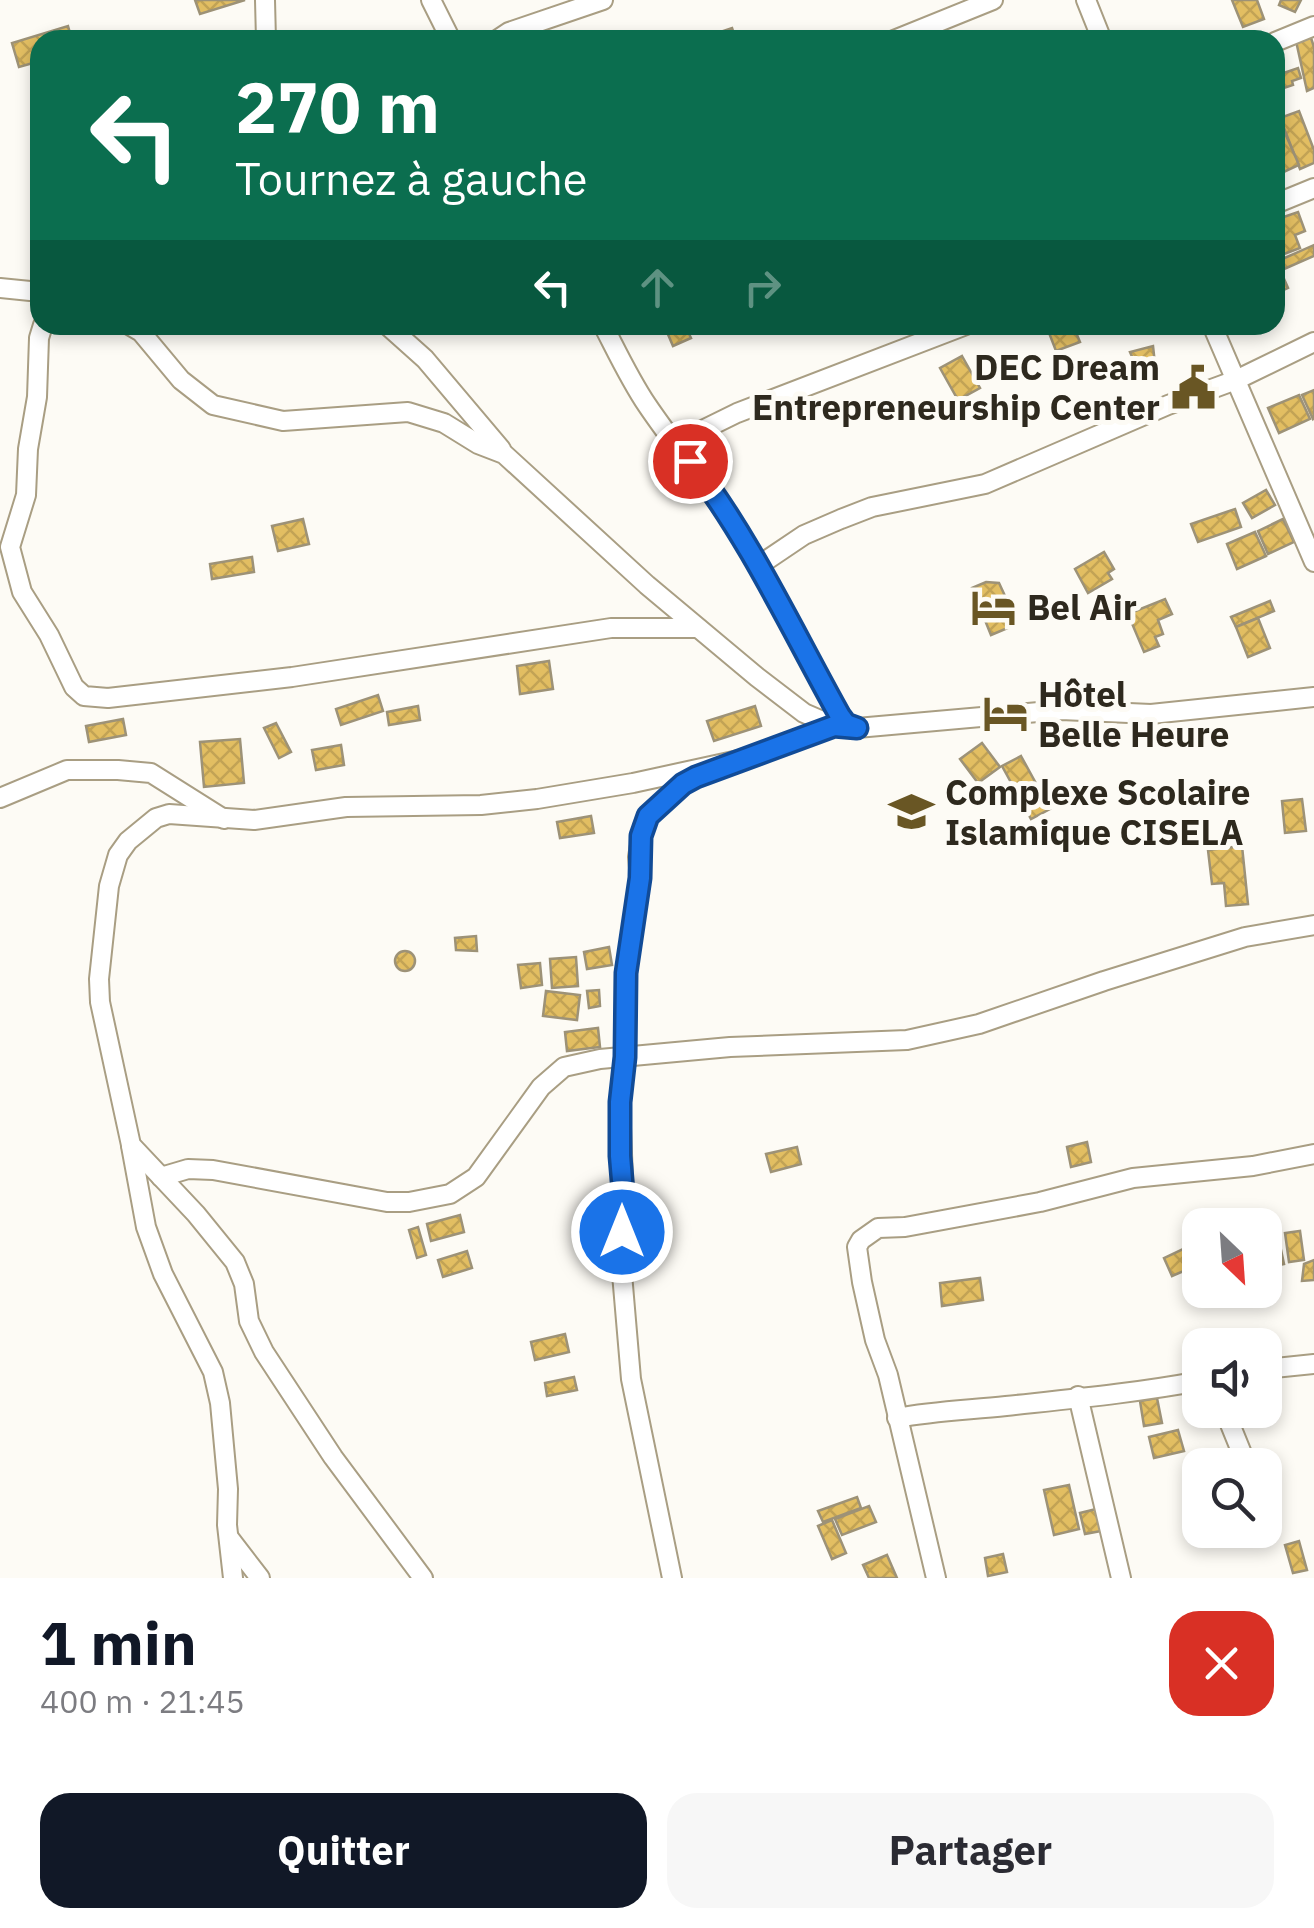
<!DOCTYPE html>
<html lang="fr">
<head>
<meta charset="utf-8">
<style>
	:root { --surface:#fff; --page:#f7f7f7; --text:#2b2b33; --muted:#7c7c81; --accent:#111827 }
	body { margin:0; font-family:"IBM Plex Sans",sans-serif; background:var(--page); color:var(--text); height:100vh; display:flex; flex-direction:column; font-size:38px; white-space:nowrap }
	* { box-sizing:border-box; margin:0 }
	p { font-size:32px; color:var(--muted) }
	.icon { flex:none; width:55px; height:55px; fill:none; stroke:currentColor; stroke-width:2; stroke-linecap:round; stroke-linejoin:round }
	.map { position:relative; height:1578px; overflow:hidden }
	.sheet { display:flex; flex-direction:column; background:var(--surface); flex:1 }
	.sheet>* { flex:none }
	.top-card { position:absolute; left:30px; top:30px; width:1255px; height:305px; border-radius:30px; box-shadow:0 5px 15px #0003; background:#0b6e4f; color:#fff; overflow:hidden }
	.needle { width:65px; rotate:155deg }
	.buttons { position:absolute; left:1182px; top:1208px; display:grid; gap:20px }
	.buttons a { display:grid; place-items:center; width:100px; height:100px; border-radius:20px; background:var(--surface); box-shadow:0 5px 15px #0003; font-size:50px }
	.pin { position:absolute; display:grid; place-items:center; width:85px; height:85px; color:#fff; margin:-42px; border:5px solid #fff; border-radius:50%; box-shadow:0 2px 10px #0007 }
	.me { position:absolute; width:110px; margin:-55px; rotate:0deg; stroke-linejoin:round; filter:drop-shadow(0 0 8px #0008) }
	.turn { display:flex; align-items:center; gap:35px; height:210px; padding:0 40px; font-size:45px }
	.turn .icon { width:130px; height:130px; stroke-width:2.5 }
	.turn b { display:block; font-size:70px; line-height:85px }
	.lanes { display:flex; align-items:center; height:95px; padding:0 40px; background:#0003; justify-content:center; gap:50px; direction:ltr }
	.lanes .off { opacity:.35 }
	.round { display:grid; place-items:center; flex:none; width:105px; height:105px; border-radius:30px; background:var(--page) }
	.headline { display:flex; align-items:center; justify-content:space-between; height:170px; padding:0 40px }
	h1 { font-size:60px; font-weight:800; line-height:75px; color:var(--accent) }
	.action { display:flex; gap:20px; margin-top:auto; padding:20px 40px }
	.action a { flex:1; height:115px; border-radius:30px; background:var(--accent); color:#fff; font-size:40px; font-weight:800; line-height:115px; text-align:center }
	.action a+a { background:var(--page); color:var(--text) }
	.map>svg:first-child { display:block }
	.building { fill:url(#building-cross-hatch); stroke:#9d9277; stroke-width:2.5 }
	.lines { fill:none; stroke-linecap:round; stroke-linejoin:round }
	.street-casing { stroke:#a99e83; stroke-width:22 }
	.street { stroke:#fff; stroke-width:18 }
	.route-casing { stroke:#114b97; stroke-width:25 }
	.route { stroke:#1a73e8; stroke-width:18 }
	.labels { text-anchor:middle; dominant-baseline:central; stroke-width:10; stroke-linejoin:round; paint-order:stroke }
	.poi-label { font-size:35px; font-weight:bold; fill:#2e291e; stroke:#fdfbf5; text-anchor:start }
</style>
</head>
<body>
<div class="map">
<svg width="1314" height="1578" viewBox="0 0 1314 1578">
	<defs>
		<pattern id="building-cross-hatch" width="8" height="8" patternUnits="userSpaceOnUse" patternTransform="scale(2.5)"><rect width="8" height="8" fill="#e2be62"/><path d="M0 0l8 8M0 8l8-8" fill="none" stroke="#c2a355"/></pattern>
	</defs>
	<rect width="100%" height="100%" fill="#fdfbf5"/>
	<g class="building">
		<path d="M 195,0 L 245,0 L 200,14 Z"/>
		<path d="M 1232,0 L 1257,0 L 1264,19 L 1243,27 Z"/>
		<path d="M 1281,0 L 1301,0 L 1295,12 L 1279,5 Z"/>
		<path d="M 68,26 L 72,40 L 40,40 L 40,61 L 19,67 L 12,43 Z"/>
		<path d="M 732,28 L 736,40 L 709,40 L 708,36 Z"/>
		<path d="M 1310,35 L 1314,47 L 1314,88 L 1307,91 L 1296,41 Z"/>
		<path d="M 1298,68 L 1301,78 L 1292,81 L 1293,85 L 1284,88 L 1282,82 L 1275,85 L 1275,76 Z"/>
		<path d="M 1299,111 L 1314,150 L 1314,163 L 1300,169 L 1280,118 Z"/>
		<path d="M 1285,133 L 1299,165 L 1275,176 L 1275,138 Z"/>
		<path d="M 1298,212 L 1305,231 L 1295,235 L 1300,248 L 1279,256 L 1275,247 L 1275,220 Z"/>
		<path d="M 1314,245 L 1314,256 L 1284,269 L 1280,260 Z"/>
		<path d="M 1281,272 L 1288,288 L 1275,294 L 1275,274 Z"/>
		<path d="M 664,325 L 685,325 L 691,338 L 673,346 Z"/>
		<path d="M 1046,325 L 1081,325 L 1075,330 L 1080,342 L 1056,351 Z"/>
		<path d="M 1153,346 L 1156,373 L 1141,377 L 1130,352 Z"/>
		<path d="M 962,356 L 980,388 L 958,400 L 940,368 Z"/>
		<path d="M 1314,390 L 1314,418 L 1313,419 L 1302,395 Z"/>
		<path d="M 1299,395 L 1310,419 L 1279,433 L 1268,408 Z"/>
		<path d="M 1266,490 L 1275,505 L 1252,518 L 1243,503 Z"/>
		<path d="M 1235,509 L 1241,527 L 1198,542 L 1191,524 Z"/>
		<path d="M 303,519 L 309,544 L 278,551 L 272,526 Z"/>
		<path d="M 1283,519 L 1294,542 L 1268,554 L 1258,531 Z"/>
		<path d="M 1255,532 L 1266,556 L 1237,569 L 1227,544 Z"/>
		<path d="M 1104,552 L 1114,569 L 1108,573 L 1112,579 L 1088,593 L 1075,569 Z"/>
		<path d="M 252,557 L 254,572 L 212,579 L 210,564 Z"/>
		<path d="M 986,582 L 999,583 L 1006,598 L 999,601 L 1010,627 L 991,635 L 972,588 Z"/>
		<path d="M 1165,599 L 1172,614 L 1158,620 L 1163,634 L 1155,637 L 1159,646 L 1144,652 L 1128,614 Z"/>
		<path d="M 1270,601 L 1274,611 L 1236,627 L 1231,617 Z"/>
		<path d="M 1258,618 L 1270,648 L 1248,657 L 1236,627 Z"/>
		<path d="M 549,661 L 553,689 L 520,694 L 517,666 Z"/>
		<path d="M 378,695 L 383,711 L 341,725 L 336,709 Z"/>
		<path d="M 418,706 L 420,720 L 389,725 L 387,712 Z"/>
		<path d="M 755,706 L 761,726 L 714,741 L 707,721 Z"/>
		<path d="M 123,719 L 126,735 L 89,742 L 86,726 Z"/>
		<path d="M 276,723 L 291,752 L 279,758 L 264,728 Z"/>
		<path d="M 240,739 L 244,783 L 204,787 L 200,742 Z"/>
		<path d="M 982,743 L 1000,767 L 978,783 L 960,759 Z"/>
		<path d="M 341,745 L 344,765 L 316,770 L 312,750 Z"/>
		<path d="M 1021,756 L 1050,809 L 1031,819 L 1002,766 Z"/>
		<path d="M 1302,799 L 1306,831 L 1285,833 L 1282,801 Z"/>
		<path d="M 591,816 L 594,833 L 560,838 L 557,822 Z"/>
		<path d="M 1242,846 L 1248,904 L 1226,906 L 1224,883 L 1212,884 L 1208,850 Z"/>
		<path d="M 476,936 L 477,951 L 456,950 L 455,938 Z"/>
		<path d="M 609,947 L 612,965 L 587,969 L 584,952 Z"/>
		<circle cx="405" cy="961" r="10"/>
		<path d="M 576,957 L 578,986 L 552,988 L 550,959 Z"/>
		<path d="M 540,963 L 542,985 L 521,988 L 518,965 Z"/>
		<path d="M 599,990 L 600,1006 L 589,1008 L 587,991 Z"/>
		<path d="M 546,991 L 580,995 L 577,1020 L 543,1016 Z"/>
		<path d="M 598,1028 L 600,1047 L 567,1051 L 565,1032 Z"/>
		<path d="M 1087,1142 L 1091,1162 L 1071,1167 L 1067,1147 Z"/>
		<path d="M 797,1147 L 801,1164 L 771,1172 L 766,1154 Z"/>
		<path d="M 460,1215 L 464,1232 L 431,1241 L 427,1224 Z"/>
		<path d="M 1276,1226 L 1284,1264 L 1265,1268 L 1265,1228 Z"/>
		<path d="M 418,1227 L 426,1255 L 417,1258 L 409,1230 Z"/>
		<path d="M 1300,1231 L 1304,1260 L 1289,1262 L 1285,1233 Z"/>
		<path d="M 1200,1241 L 1200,1264 L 1172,1276 L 1164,1258 Z"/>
		<path d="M 467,1251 L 472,1268 L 443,1277 L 438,1260 Z"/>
		<path d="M 1314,1260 L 1314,1280 L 1302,1281 L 1304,1264 Z"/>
		<path d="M 980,1278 L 983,1300 L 942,1306 L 940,1283 Z"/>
		<path d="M 565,1334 L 569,1352 L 535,1360 L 531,1342 Z"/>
		<path d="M 574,1377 L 577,1390 L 547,1396 L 545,1383 Z"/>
		<path d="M 1157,1398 L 1162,1423 L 1144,1426 L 1140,1401 Z"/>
		<path d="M 1178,1430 L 1184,1451 L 1154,1458 L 1149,1437 Z"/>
		<path d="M 1069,1485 L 1079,1529 L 1054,1535 L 1044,1490 Z"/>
		<path d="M 857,1497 L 861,1508 L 823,1522 L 818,1511 Z"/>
		<path d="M 869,1506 L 876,1522 L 842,1535 L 835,1519 Z"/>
		<path d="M 1096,1509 L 1101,1531 L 1085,1534 L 1080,1513 Z"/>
		<path d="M 832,1520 L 846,1553 L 832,1559 L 818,1526 Z"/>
		<path d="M 1299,1541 L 1307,1570 L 1293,1573 L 1285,1545 Z"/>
		<path d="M 1003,1554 L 1007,1572 L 988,1576 L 985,1558 Z"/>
		<path d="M 887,1555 L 897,1578 L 869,1578 L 863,1565 Z"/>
	</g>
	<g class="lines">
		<defs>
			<g id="street">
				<path d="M 265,0 L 266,40"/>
				<path d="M 431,0 L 451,40"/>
				<path d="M 1086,0 L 1102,40"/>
				<path d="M 497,40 L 509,32 L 603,0"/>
				<path d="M 894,40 L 993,0"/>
				<path d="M 1275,42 L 1314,26"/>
				<path d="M 1275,204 L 1314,188"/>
				<path d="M 0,288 L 40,292"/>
				<path d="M 43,325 L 39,338 L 37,397 L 28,449 L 26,495 L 10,547 L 22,592 L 49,635 L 74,687 L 84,696 L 108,698 L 292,677 L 611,628 L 698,628"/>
				<path d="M 129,325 L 141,332 L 181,380 L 213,405 L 283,421 L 408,412 L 444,423 L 478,444 L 504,454 L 647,585 L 757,677 L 804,713 L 834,726 L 857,728 L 1061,710 L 1151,714 L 1314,697"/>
				<path d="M 387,325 L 425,359 L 501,449"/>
				<path d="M 603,325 C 617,352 630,380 647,405 C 676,448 709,486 736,529 C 774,590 805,654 840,716 L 846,725 L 856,728"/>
				<path d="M 1212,325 L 1314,562"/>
				<path d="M 676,443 L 737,413 L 966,325"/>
				<path d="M 758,566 L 804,535 L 841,519 L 872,507 L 985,484 L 1168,405 L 1236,380 L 1314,342"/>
				<path d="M 736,762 L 834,726"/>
				<path d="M 0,798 L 67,770 L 118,770 L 151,773 L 224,819"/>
				<path d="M 131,1146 L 146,1227 L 163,1274 L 213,1372 L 220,1403 L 228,1489 L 227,1525 L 233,1578"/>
				<path d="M 161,1177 L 188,1169 L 213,1170 L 387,1202 L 409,1202 L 450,1194 L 476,1177 L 541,1087 L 564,1067 L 600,1059 L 730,1047 L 907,1040 L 979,1024 L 1104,981 L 1245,937 L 1314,925"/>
				<path d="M 1265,1369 L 1314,1364"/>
				<path d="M 1078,1396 L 1121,1578"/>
				<path d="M 1233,1410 L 1230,1424 L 1243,1456"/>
				<path d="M 897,1418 C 934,1411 969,1410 1006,1406 C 1071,1399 1136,1393 1200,1381"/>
				<path d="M 230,1539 L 260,1578"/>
				<path d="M 423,1578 L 333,1457 L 264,1352 L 249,1321 L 244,1284 L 235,1262 L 196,1214 L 131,1145 L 100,1002 L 99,979 L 109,886 L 118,855 L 128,841 L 156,818 L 169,814 L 254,820 L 346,807 L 481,805 L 537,799 L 633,783 L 743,759"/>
				<path d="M 672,1578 L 631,1379 L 621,1262 L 624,1205 L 620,1102 L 625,1057 L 626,973 L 640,878 L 638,857 L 643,827 L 648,817 L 683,784 L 702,775"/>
				<path d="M 936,1578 L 888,1375 L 875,1340 L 862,1282 L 857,1247 L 861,1240 L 878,1228 L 905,1227 L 1040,1202 L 1133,1178 L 1253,1166 L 1314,1154"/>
			</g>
		</defs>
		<use href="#street" class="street-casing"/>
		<use href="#street" class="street"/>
	</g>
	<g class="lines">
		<defs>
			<path id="route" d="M 622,1232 L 624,1204 L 620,1156 L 620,1102 L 625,1057 L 626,973 L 640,878 L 641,836 L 648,816 L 683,784 L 696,777 L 834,726 L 857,728 L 846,724 L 840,716 C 792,630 750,539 690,461"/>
		</defs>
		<use href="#route" class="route-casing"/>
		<use href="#route" class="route"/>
	</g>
	<defs>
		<symbol id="civic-bare" viewBox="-9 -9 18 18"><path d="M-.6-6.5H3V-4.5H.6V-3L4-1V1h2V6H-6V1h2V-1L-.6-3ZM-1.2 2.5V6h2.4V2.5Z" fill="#695624" stroke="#fdfbf5" stroke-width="2.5" paint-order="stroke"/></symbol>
		<symbol id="hotel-bare" viewBox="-9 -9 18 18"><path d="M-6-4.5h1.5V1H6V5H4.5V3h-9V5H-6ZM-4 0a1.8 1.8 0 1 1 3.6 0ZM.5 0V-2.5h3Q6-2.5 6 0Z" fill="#695624" stroke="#fdfbf5" stroke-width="2.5" paint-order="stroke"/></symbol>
		<symbol id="school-bare" viewBox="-9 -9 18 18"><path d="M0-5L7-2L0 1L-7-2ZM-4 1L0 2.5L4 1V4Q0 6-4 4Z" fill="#695624" stroke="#fdfbf5" stroke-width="2.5" paint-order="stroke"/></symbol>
	</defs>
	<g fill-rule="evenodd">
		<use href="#civic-bare" x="1162" y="356" width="63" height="63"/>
		<use href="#hotel-bare" x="962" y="576" width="63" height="63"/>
		<use href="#hotel-bare" x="974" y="682" width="63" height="63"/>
		<use href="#school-bare" x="880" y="780" width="63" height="63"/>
	</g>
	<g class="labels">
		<g class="poi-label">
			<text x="1160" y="367" text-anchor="end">DEC Dream<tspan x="1160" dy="40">Entrepreneurship Center</tspan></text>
			<text x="1027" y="607">Bel Air</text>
			<text x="1038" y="694">Hôtel<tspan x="1038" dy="40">Belle Heure</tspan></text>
			<text x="945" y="792">Complexe Scolaire<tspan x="945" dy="40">Islamique CISELA</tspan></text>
		</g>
	</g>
</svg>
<div class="buttons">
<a><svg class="needle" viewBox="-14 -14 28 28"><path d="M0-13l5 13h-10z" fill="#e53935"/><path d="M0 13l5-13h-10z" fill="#7c7c81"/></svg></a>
<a><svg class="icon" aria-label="sound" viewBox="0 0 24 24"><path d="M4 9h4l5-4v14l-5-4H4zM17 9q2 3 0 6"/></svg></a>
<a><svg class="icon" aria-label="search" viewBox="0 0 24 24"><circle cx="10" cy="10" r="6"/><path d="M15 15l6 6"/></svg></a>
</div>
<div class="pin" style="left:690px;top:461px;background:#d93025"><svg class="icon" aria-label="arrive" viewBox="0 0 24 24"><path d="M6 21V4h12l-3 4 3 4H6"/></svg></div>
<svg class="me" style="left:622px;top:1232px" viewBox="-20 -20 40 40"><circle r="17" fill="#1a73e8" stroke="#fff" stroke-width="3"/><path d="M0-11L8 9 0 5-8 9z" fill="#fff"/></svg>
<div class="top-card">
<div class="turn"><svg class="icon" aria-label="left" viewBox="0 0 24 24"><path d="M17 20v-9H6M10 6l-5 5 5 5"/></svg><div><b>270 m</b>Tournez à gauche</div></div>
<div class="lanes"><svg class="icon" aria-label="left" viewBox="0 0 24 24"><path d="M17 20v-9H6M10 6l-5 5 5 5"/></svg><svg class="icon off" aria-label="ahead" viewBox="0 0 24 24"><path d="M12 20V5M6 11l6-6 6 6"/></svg><svg class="icon off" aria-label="right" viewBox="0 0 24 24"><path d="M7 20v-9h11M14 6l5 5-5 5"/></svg></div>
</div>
</div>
<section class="sheet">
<div class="headline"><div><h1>1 min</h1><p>400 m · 21:45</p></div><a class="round" style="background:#d93025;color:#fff"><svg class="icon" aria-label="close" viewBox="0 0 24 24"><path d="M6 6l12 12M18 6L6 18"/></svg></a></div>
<div class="action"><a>Quitter</a><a>Partager</a></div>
</section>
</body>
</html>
